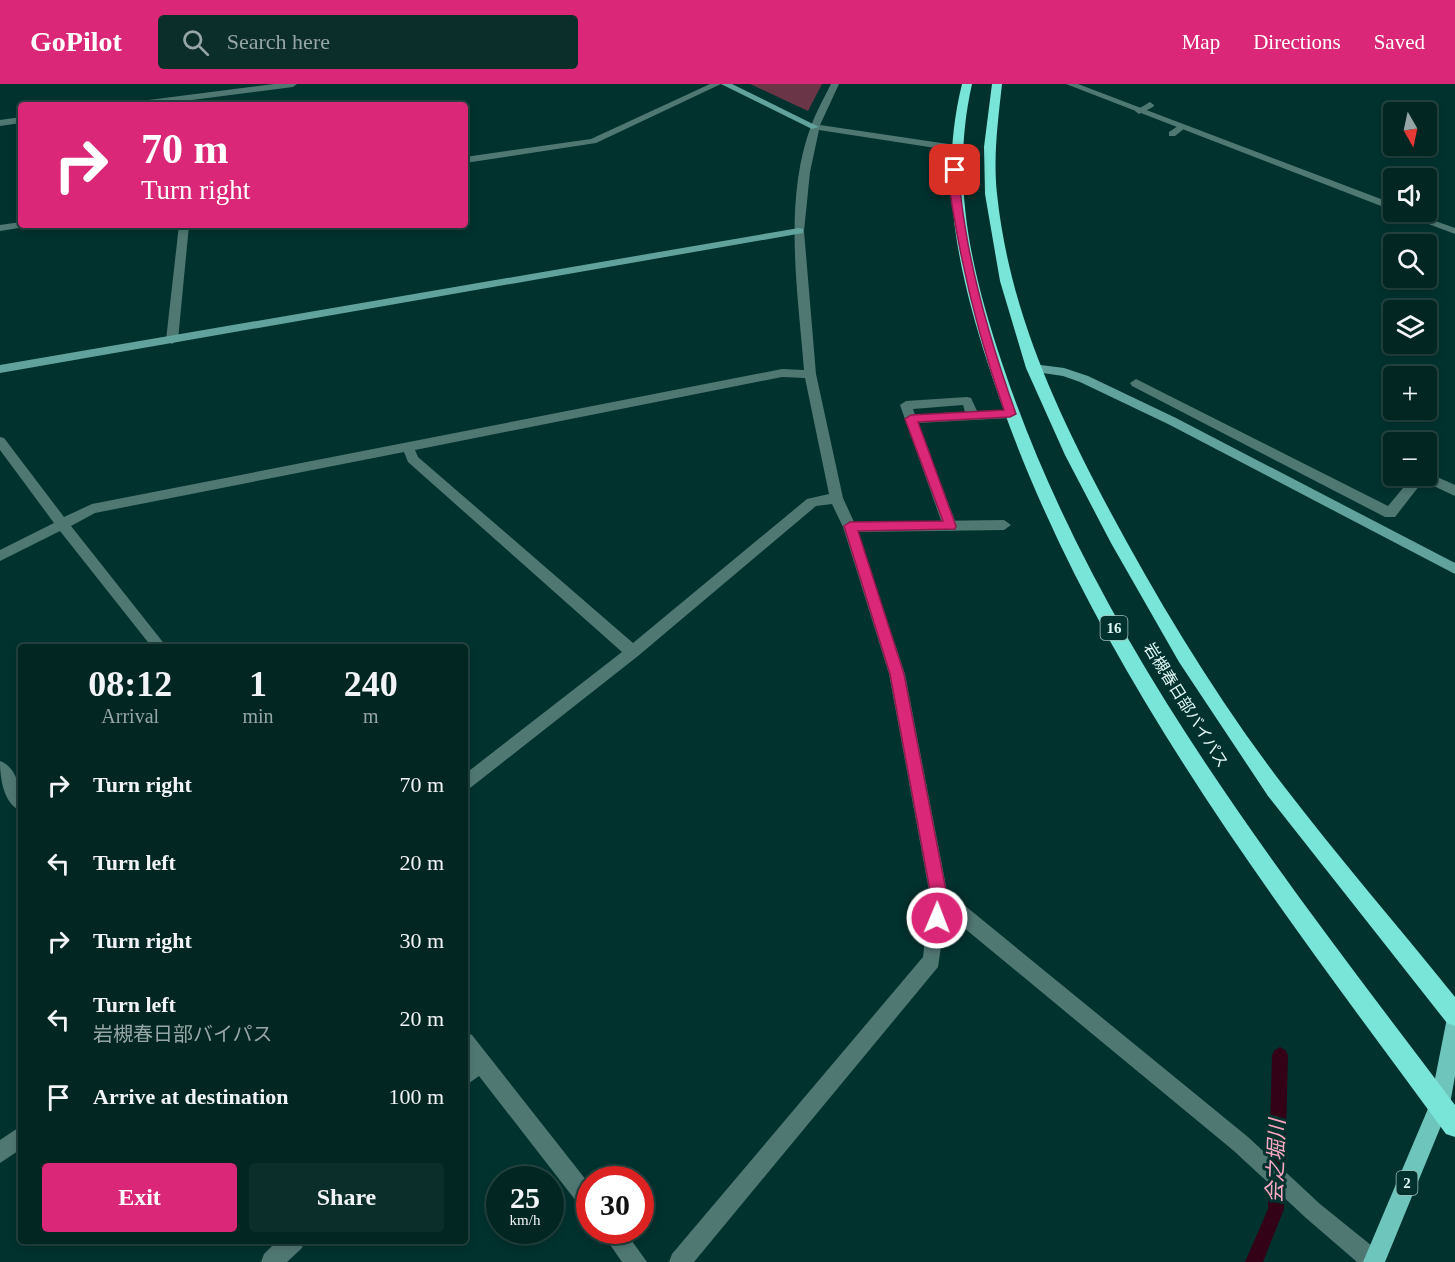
<!DOCTYPE html>
<html lang="en">
<head>
<meta charset="utf-8">
<style>
	:root { --surface:#022622; --page:#0c2e2a; --text:#f1f3f6; --muted:#96a5a5; --line:#234340; --accent:#db2777 }
	body { margin:0; font-family:"Times New Roman","Noto Sans JP",serif; background:var(--page); color:var(--text); height:100vh; display:flex; flex-direction:column; font-size:22px; white-space:nowrap }
	* { box-sizing:border-box; margin:0 }
	p { font-size:20px; color:var(--muted) }
	.icon { flex:none; width:33px; height:33px; fill:none; stroke:currentColor; stroke-width:2; stroke-linecap:round; stroke-linejoin:round }
	.map { position:relative; flex:1; overflow:hidden }
	.details { position:absolute; left:18px; top:560px; width:450px; height:600px; display:flex; flex-direction:column; background:var(--surface); border-radius:6px; box-shadow:0 3px 9px #0003,0 0 0 2px var(--line) }
	.details>* { flex:none }
	.guide { position:absolute; left:18px; top:18px; width:450px; height:126px; border-radius:6px; box-shadow:0 3px 9px #0003,0 0 0 2px var(--line); background:#db2777; color:#fff; overflow:hidden }
	.needle { width:39px; rotate:171deg }
	.controls { position:absolute; left:1383px; top:18px; display:grid; gap:12px }
	.controls a { display:grid; place-items:center; width:54px; height:54px; border-radius:6px; background:var(--surface); box-shadow:0 3px 9px #0003,0 0 0 2px var(--line); font-size:30px }
	.speed { position:absolute; left:486px; top:1082px; display:flex; gap:12px; font-size:30px; font-weight:700; text-align:center }
	.speed>* { display:grid; place-content:center; width:78px; height:78px; border-radius:50%; background:var(--surface); box-shadow:0 3px 9px #0003,0 0 0 2px var(--line); line-height:1 }
	.speed small { font-size:15px; font-weight:400 }
	.speed .limit { border:9px solid #d22; background:#fff; color:#111 }
	.pin { position:absolute; display:grid; place-items:center; width:51px; height:51px; color:#fff; margin:-26px; border-radius:12px; box-shadow:0 3px 9px #0006 }
	.me { position:absolute; width:66px; margin:-33px; rotate:1deg; stroke-linejoin:round; filter:drop-shadow(0 0 4px #0008) }
	.turn { display:flex; align-items:center; gap:21px; height:126px; padding:0 24px; font-size:27px }
	.turn .icon { width:78px; height:78px; stroke-width:2.5 }
	.turn b { display:block; font-size:42px; line-height:51px }
	.eta { display:flex; justify-content:space-evenly; align-items:center; height:102px; text-align:center }
	.eta b { font-size:36px; font-weight:600; line-height:42px }
	.button { display:flex; gap:12px; margin-top:auto; padding:12px 24px }
	.button a { flex:1; height:69px; border-radius:6px; background:var(--accent); color:#fff; font-size:24px; font-weight:600; line-height:69px; text-align:center }
	.button a+a { background:var(--page); color:var(--text) }
	ul { padding:0; list-style:none }
	li { display:flex; align-items:center; gap:18px; height:78px; padding:0 24px }
	li div { flex:1 }
	li b { display:block; font-size:22px }
	li em { font-style:normal }
	header { display:flex; align-items:center; gap:36px; box-sizing:border-box; height:84px; padding:0 30px; background:var(--accent); color:#fff }
	header strong { font-size:28px }
	nav { display:flex; gap:33px; margin-inline-start:auto; font-size:21px }
	.search { width:420px; height:54px; background:var(--page); display:flex; align-items:center; gap:15px; box-sizing:border-box; padding:0 21px; border-radius:6px; color:var(--muted); font-size:22px }
	.map>svg:first-child { display:block }
	.green { fill:#693547 }
	.lines { fill:none; stroke-linecap:round; stroke-linejoin:round }
	.stream { fill:#330217; fill-rule:evenodd }
	.lane { fill:#507873; fill-rule:evenodd }
	.street { fill:#507873; fill-rule:evenodd }
	.secondary { fill:#61a39c; fill-rule:evenodd }
	.primary { fill:#6ec5bb; fill-rule:evenodd }
	.highway { fill:#79e4d8; fill-rule:evenodd }
	.route { fill:#db2777; stroke:#8e194d; stroke-width:1.5 }
	.labels { text-anchor:middle; dominant-baseline:central; stroke-width:6; stroke-linejoin:round; paint-order:stroke }
	.shield { fill:#02322e; stroke:#a0bebb; stroke-width:1.5 }
	.shield-label { font-size:15px; font-weight:bold; fill:#e3faf7 }
	.street-label { font-size:16px; fill:#e3faf7; stroke:#02322e }
	.near-water-label { font-size:21px; font-style:italic; fill:#fda8c2; stroke:#02322e }
</style>
</head>
<body>
<header>
<strong>GoPilot</strong>
<div class="search"><svg class="icon" aria-label="search" viewBox="0 0 24 24"><circle cx="10" cy="10" r="6"/><path d="M15 15l6 6"/></svg>Search here</div>
<nav><a>Map</a><a>Directions</a><a>Saved</a></nav>
</header>
<div class="map">
<svg width="1455" height="1178" viewBox="0 0 1455 1178">
	<rect width="100%" height="100%" fill="#02322e"/>
	<path class="green" d="M 750,0 L 822,0 L 808,27 Z"/>
	<g class="lines">
		<path class="stream" d="M 1280,963 L 1285,966 L 1288,971 L 1284,1125 L 1263,1178 L 1245,1178 L 1268,1125 L 1272,971 L 1275,966 Z"/>
		<g class="lane">
			<path d="M 1150,18 L 1154,21 L 1153,23 L 1139,30 L 1135,27 Z"/>
			<path d="M 1178,42 L 1185,44 L 1175,52 L 1169,52 L 1169,48 Z"/>
			<path d="M 1136,295 L 1388,422 L 1413,392 L 1426,392 L 1426,388 L 1455,401 L 1455,412 L 1423,397 L 1395,433 L 1385,433 L 1132,302 L 1130,299 Z"/>
			<path d="M 967,313 L 971,314 L 977,327 L 1010,326 L 1016,330 L 1010,334 L 918,339 L 957,442 L 950,447 L 943,442 L 900,321 L 906,317 ZM 963,321 L 965,328 L 915,331 L 913,325 Z"/>
		</g>
		<g class="street">
			<path d="M 274,0 L 297,0 L 293,3 L 153,21 L 129,21 L 133,18 Z"/>
			<path d="M 710,0 L 721,0 L 596,59 L 465,79 L 465,73 L 591,55 Z"/>
			<path d="M 831,0 L 839,0 L 820,41 L 955,61 L 960,64 L 955,67 L 819,46 L 810,88 L 804,147 L 816,290 L 843,414 L 854,438 L 1004,436 L 1011,441 L 1004,446 L 858,448 L 905,590 L 947,807 L 1248,1053 L 1320,1120 L 1382,1170 L 1385,1178 L 1357,1178 L 1306,1134 L 1234,1067 L 946,829 L 938,883 L 694,1178 L 669,1178 L 672,1170 L 923,873 L 930,812 L 889,590 L 843,443 L 832,420 L 816,422 L 638,572 L 465,708 L 465,690 L 622,568 L 408,378 L 404,368 L 95,429 L 71,442 L 166,562 L 151,562 L 60,447 L 0,477 L 0,466 L 54,439 L 0,366 L 0,353 L 4,354 L 64,433 L 92,420 L 782,285 L 804,286 C 798,208 783,117 811,42 C 816,28 824,14 831,0 ZM 782,293 L 805,294 L 829,410 L 807,415 L 633,559 L 418,373 L 415,366 Z"/>
			<path d="M 1066,0 L 1078,0 L 1394,120 L 1394,127 Z"/>
			<path d="M 21,33 L 21,39 L 0,42 L 0,36 Z"/>
			<path d="M 1397,128 L 1410,128 L 1455,144 L 1455,150 Z"/>
			<path d="M 21,138 L 21,141 L 26,141 L 25,143 L 0,147 L 0,141 Z"/>
			<path d="M 179,141 L 189,141 L 178,256 L 172,260 L 166,256 Z"/>
			<path d="M 0,677 C 19,684 21,710 21,727 C 3,720 0,693 0,677 Z"/>
			<path d="M 465,948 L 472,951 L 590,1101 L 590,1129 L 583,1126 L 479,992 L 465,1002 L 465,979 L 467,977 L 465,974 Z"/>
			<path d="M 21,1042 L 21,1065 L 0,1079 L 0,1056 Z"/>
			<path d="M 600,1146 L 624,1146 L 647,1178 L 622,1178 Z"/>
			<path d="M 278,1156 L 304,1156 L 302,1164 L 287,1178 L 261,1178 L 264,1170 Z"/>
		</g>
		<g class="secondary">
			<path d="M 721,0 L 732,0 L 819,43 L 812,45 Z"/>
			<path d="M 799,144 L 803,145 L 803,149 L 0,289 L 0,281 Z"/>
			<path d="M 1033,280 L 1064,284 L 1088,292 L 1176,334 L 1455,479 L 1455,490 L 1168,340 L 1080,298 L 1063,292 L 1029,287 L 1029,281 Z"/>
		</g>
		<path class="primary" d="M 1455,930 L 1455,992 L 1450,1020 L 1385,1178 L 1363,1178 L 1430,1020 L 1446,939 L 1448,932 Z"/>
		<g class="highway">
			<path d="M 962,0 L 972,0 C 950,98 971,186 1002,279 C 1095,558 1281,790 1455,1021 L 1455,1053 L 1446,1050 C 1270,810 1080,568 988,280 C 958,186 938,98 962,0 Z"/>
			<path d="M 992,0 L 1002,0 C 998,37 993,73 997,110 C 1009,222 1052,317 1104,416 C 1156,514 1215,612 1283,701 C 1338,773 1398,842 1455,913 L 1455,942 L 1447,939 L 1268,712 L 1179,578 L 1111,459 L 1065,371 L 1026,284 L 1000,197 L 985,110 L 984,63 Z"/>
		</g>
	</g>
	<path class="route" d="M 952,85 L 959,86 C 959,112 964,135 968,160 C 979,218 996,274 1016,330 L 1010,333 L 918,338 L 956,442 L 955,445 L 858,447 L 904,590 L 947,812 L 943,840 L 937,842 L 931,840 L 929,834 L 931,812 L 890,590 L 844,442 L 850,438 L 943,437 L 905,335 L 911,331 L 1004,326 C 983,266 967,206 956,144 C 953,125 947,103 952,85 Z"/>
	<g class="labels">
		<g class="shield">
			<rect x="1100.5" y="532" width="27" height="24" rx="4.5"/>
			<rect x="1396.5" y="1087" width="21" height="24" rx="4.5"/>
		</g>
		<g class="shield-label">
			<text x="1114" y="544">16</text>
			<text x="1407" y="1099">2</text>
		</g>
		<g class="street-label">
			<text transform="translate(1186 621) rotate(58)">岩槻春日部バイパス</text>
		</g>
		<g class="near-water-label">
			<text transform="translate(1276 1077) rotate(-88)">会之堀川</text>
		</g>
	</g>
</svg>
<div class="controls">
<a><svg class="needle" viewBox="-14 -14 28 28"><path d="M0-13l5 13h-10z" fill="#e53935"/><path d="M0 13l5-13h-10z" fill="#96a5a5"/></svg></a>
<a><svg class="icon" aria-label="sound" viewBox="0 0 24 24"><path d="M4 9h4l5-4v14l-5-4H4zM17 9q2 3 0 6"/></svg></a>
<a><svg class="icon" aria-label="search" viewBox="0 0 24 24"><circle cx="10" cy="10" r="6"/><path d="M15 15l6 6"/></svg></a>
<a><svg class="icon" aria-label="layers" viewBox="0 0 24 24"><path d="M12 4l9 5-9 5-9-5zM3 14l9 5 9-5"/></svg></a>
<a>+</a>
<a>−</a>
</div>
<div class="speed"><div>25<small>km/h</small></div><div class="limit">30</div></div>
<div class="pin" style="left:955px;top:86px;background:#d93025"><svg class="icon" aria-label="arrive" viewBox="0 0 24 24"><path d="M6 21V4h12l-3 4 3 4H6"/></svg></div>
<svg class="me" style="left:937px;top:834px" viewBox="-20 -20 40 40"><circle r="17" fill="#db2777" stroke="#fff" stroke-width="3"/><path d="M0-11L8 9 0 5-8 9z" fill="#fff"/></svg>
<div class="guide">
<div class="turn"><svg class="icon" aria-label="right" viewBox="0 0 24 24"><path d="M7 20v-9h11M14 6l5 5-5 5"/></svg><div><b>70 m</b>Turn right</div></div>
</div>
<section class="details">
<div class="eta">
<div><b>08:12</b><p>Arrival</p></div>
<div><b>1</b><p>min</p></div>
<div><b>240</b><p>m</p></div>
</div>
<ul>
<li><svg class="icon" aria-label="right" viewBox="0 0 24 24"><path d="M7 20v-9h11M14 6l5 5-5 5"/></svg><div><b>Turn right</b></div><em>70 m</em></li>
<li><svg class="icon" aria-label="left" viewBox="0 0 24 24"><path d="M17 20v-9H6M10 6l-5 5 5 5"/></svg><div><b>Turn left</b></div><em>20 m</em></li>
<li><svg class="icon" aria-label="right" viewBox="0 0 24 24"><path d="M7 20v-9h11M14 6l5 5-5 5"/></svg><div><b>Turn right</b></div><em>30 m</em></li>
<li><svg class="icon" aria-label="left" viewBox="0 0 24 24"><path d="M17 20v-9H6M10 6l-5 5 5 5"/></svg><div><b>Turn left</b><p>岩槻春日部バイパス</p></div><em>20 m</em></li>
<li><svg class="icon" aria-label="arrive" viewBox="0 0 24 24"><path d="M6 21V4h12l-3 4 3 4H6"/></svg><div><b>Arrive at destination</b></div><em>100 m</em></li>
</ul>
<div class="button"><a>Exit</a><a>Share</a></div>
</section>
</div>
</body>
</html>
